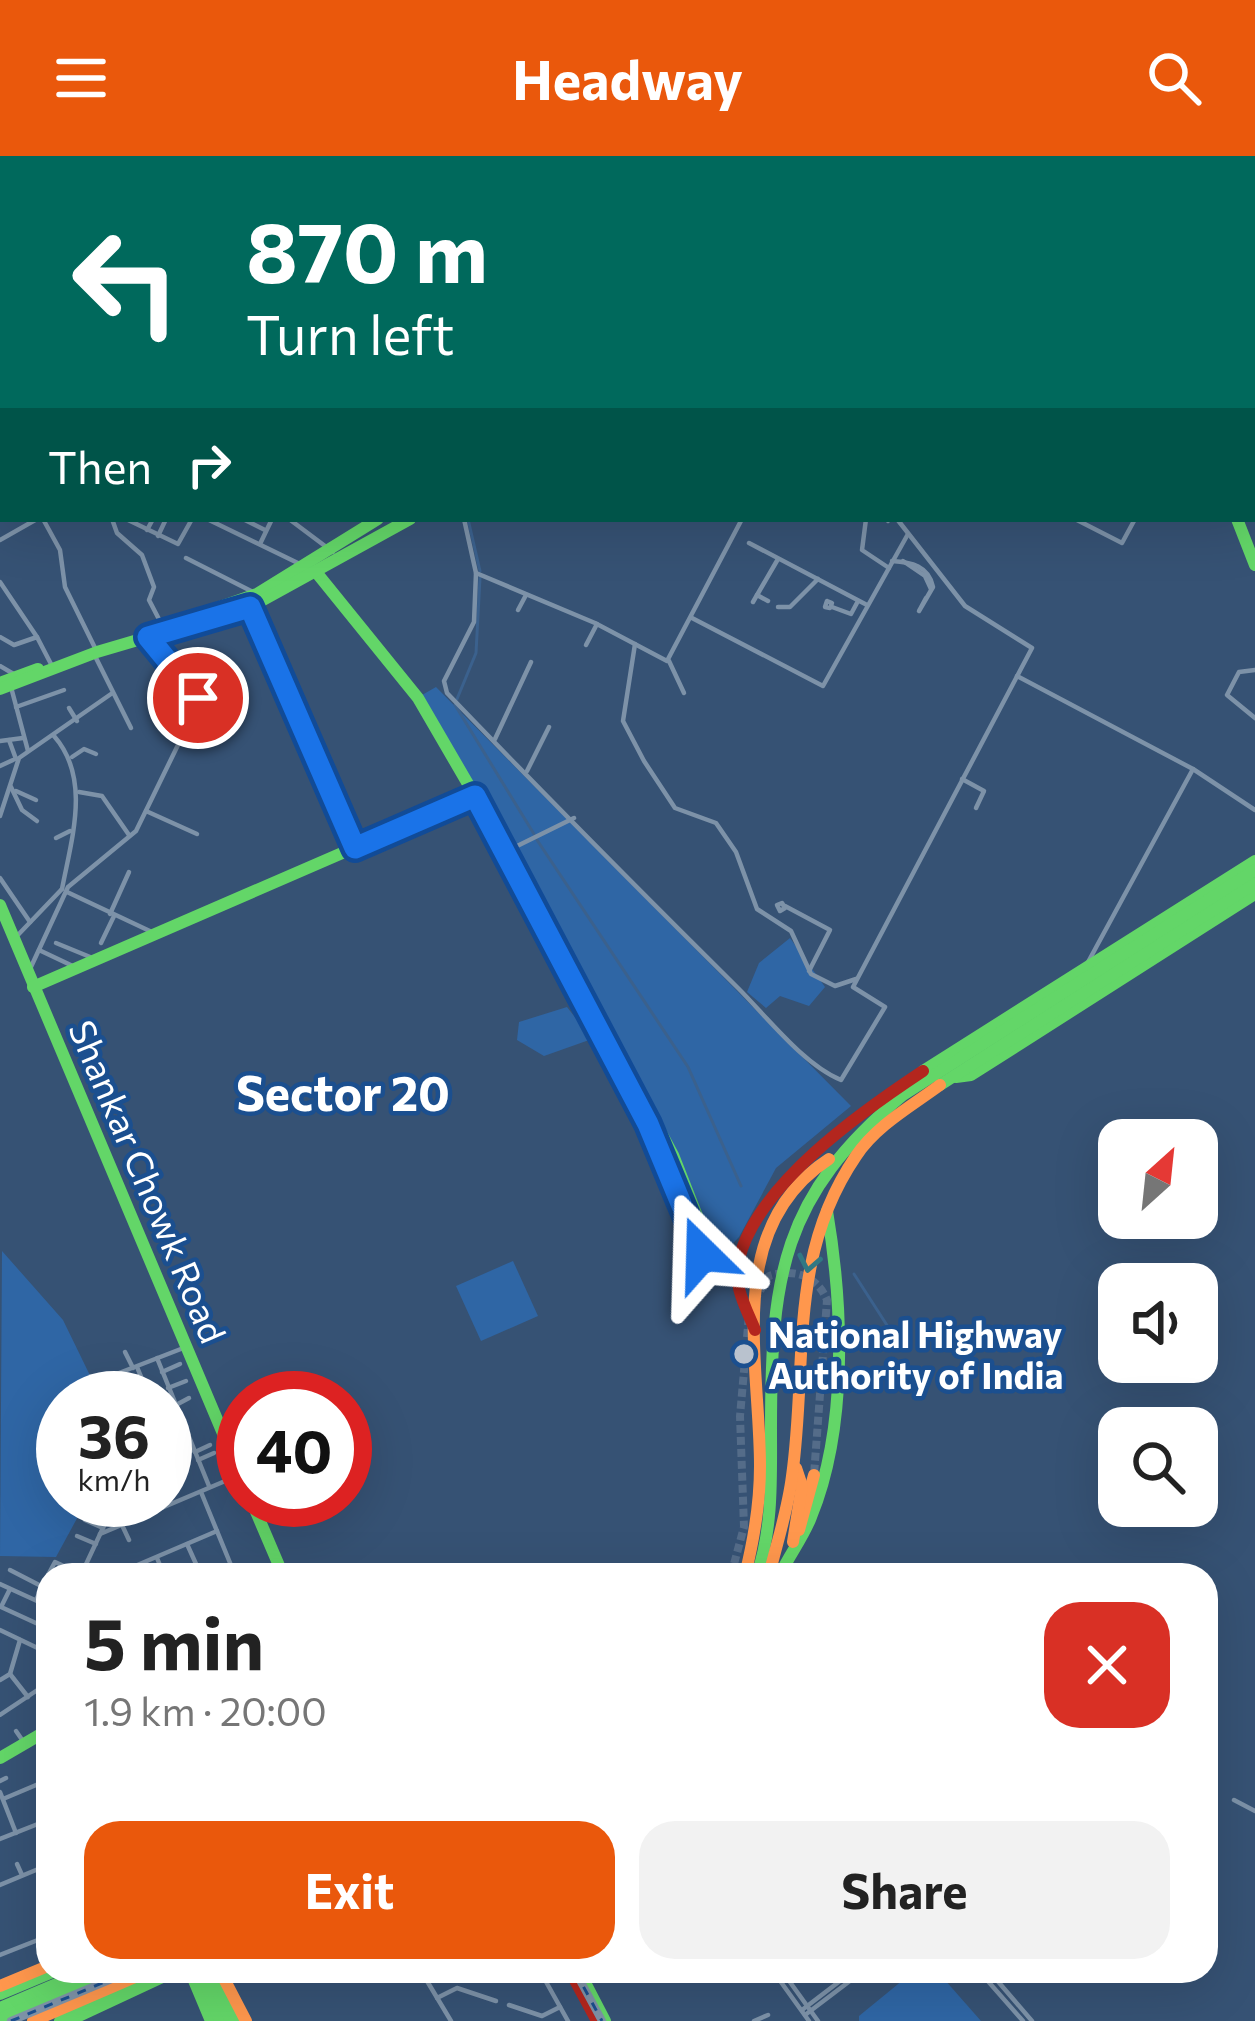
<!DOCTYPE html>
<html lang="en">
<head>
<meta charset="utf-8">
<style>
	:root { --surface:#fff; --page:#f2f2f2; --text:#222; --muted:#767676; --accent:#ea580c }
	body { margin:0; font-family:Commissioner,sans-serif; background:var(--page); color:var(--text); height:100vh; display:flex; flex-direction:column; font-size:45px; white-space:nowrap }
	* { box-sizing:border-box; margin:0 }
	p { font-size:39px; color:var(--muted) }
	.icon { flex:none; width:66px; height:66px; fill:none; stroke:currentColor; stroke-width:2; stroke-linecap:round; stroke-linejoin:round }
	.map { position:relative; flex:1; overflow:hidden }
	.side { position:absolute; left:36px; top:1407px; width:1182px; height:420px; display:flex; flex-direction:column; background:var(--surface); border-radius:36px; box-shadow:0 12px 48px #0002 }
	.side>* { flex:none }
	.banner { position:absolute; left:0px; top:0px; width:1257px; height:366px; box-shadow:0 12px 48px #0002; background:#00695c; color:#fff; overflow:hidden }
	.needle { width:78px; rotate:27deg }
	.controls { position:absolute; left:1098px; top:963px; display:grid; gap:24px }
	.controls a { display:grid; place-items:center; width:120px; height:120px; border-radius:24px; background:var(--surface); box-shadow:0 12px 48px #0002; font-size:60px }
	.speed { position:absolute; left:36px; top:1215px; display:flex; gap:24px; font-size:60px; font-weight:700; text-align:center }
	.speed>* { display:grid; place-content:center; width:156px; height:156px; border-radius:50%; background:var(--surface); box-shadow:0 12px 48px #0002; line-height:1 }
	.speed small { font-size:30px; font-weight:400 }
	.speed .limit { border:18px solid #d22; background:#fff; color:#111 }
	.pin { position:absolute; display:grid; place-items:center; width:102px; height:102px; color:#fff; margin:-51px; border:6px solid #fff; border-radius:50%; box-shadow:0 3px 12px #0007 }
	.me { position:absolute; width:132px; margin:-66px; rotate:338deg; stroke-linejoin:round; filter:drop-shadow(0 0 9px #0008) }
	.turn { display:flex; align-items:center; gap:42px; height:252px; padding:0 48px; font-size:54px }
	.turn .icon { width:156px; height:156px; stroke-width:2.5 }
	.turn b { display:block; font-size:84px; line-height:102px }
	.then { display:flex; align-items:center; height:114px; padding:0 48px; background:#0003; gap:24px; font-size:45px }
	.round { display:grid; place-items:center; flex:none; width:126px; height:126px; border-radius:36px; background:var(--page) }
	.head { display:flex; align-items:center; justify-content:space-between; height:204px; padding:0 48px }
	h1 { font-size:72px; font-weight:700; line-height:90px }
	.action { display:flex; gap:24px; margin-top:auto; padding:24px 48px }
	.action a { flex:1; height:138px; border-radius:36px; background:var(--accent); color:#fff; font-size:48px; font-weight:700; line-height:138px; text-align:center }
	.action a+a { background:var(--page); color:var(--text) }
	header { display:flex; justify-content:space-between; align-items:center; height:156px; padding:0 48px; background:var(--accent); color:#fff; font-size:54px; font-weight:700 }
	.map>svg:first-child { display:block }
	.green { fill:#2f66a5 }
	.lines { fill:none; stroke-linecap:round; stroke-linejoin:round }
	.stream { stroke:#3b618d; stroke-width:3 }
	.secondary-tunnel { stroke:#546c89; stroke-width:8; stroke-dasharray:8 4; stroke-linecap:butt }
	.street { stroke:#7d92a8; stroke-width:4.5 }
	.fast { stroke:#63d668; stroke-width:12 }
	.slow { stroke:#ff974d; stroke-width:12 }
	.jam { stroke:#b3261e; stroke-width:12 }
	.rail-casing { stroke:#7e92a7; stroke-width:8 }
	.rail { stroke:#1b4f8f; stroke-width:3; stroke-dasharray:9; stroke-linecap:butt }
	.oneway { stroke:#317883 }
	.route-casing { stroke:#114b97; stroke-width:30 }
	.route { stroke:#1a73e8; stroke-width:21 }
	.poi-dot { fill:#b9c2ce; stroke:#1b4f8f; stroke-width:4.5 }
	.labels { text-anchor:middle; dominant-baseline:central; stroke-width:9; stroke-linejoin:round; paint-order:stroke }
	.street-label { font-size:36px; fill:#fff; stroke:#1b4f8f }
	.poi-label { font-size:36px; font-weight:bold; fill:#fff; stroke:#1b4f8f; text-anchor:start }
	.district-label { font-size:48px; font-weight:bold; fill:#fff; stroke:#1b4f8f }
</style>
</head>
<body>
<header><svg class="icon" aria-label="menu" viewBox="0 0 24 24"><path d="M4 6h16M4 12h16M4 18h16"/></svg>Headway<svg class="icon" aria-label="search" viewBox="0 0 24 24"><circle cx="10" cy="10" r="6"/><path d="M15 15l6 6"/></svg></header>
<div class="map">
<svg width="1255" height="1865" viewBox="0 0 1255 1865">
	<rect width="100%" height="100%" fill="#365274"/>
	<g class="green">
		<path d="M 436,531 L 851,950 L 776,1012 L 739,1081 L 722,1099 L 709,1099 L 666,989 L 422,539 Z"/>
		<path d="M 790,782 L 825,831 L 809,850 L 780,840 L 766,852 L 747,836 L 759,807 Z"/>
		<path d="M 567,851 L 592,883 L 544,900 L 517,884 L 519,866 Z"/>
		<path d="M 2,1095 L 63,1164 L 101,1242 L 63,1242 L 63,1344 L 87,1344 L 56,1401 L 0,1400 Z"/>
		<path d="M 513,1105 L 538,1160 L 481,1185 L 456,1130 Z"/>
		<path d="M 914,1815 L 937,1815 L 981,1865 L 859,1865 L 859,1860 Z"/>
	</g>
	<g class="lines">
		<g class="stream">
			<path d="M 158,0 L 160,3"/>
			<path d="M 468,363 L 480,415"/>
			<path d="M 457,543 L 476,497 L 480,422"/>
			<path d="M 455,549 L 534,678"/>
			<path d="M 537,684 L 688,911 L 741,1030"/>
			<path d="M 854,1118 L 892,1177"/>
		</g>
		<g class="secondary-tunnel">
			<path d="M 754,1145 L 769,1120 C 795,1112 817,1120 827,1144 L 814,1319"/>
			<path d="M 731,1419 L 744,1371 L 740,1260 L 749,1159"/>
		</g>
		<g class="street">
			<path d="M 260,0 L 265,3"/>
			<path d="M 336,0 L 342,3"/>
			<path d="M 409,0 L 415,3"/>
			<path d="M 424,0 L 430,3"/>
			<path d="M 485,0 L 490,3"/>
			<path d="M 696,0 L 698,3"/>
			<path d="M 731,0 L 733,3"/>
			<path d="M 781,0 L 783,3"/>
			<path d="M 816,0 L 818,3"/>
			<path d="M 219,3 L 221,0"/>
			<path d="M 304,3 L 306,0"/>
			<path d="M 618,3 L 620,0"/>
			<path d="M 653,3 L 657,0"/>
			<path d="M 825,3 L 827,0"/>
			<path d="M 1254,71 L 1255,69"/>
			<path d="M 0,125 L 3,130"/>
			<path d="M 0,152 L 3,151"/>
			<path d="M 0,179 L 3,184"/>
			<path d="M 0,218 L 3,216"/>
			<path d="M 0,247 L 3,246"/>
			<path d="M 0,251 L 3,256"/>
			<path d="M 0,304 L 3,302"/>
			<path d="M 0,322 L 3,324"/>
			<path d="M 43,363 L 60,394 L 65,431 L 97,496"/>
			<path d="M 112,363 L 117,377 L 142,399 L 154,431 L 149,444 L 162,469"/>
			<path d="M 126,363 L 178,388 L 192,363"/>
			<path d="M 207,363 L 304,410"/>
			<path d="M 243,363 L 265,374"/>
			<path d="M 289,363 L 333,396"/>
			<path d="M 464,363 L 476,417 L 595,467 L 667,505 L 742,363"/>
			<path d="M 866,363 L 862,394 L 889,412"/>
			<path d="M 886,363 L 888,365"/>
			<path d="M 1075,363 L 1122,387 L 1135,363"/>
			<path d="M 147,374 L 153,363"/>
			<path d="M 158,380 L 166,363"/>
			<path d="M 0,384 L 37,363"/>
			<path d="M 749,387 L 867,449"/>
			<path d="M 260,388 L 272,363"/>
			<path d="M 186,402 L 257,438"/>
			<path d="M 892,405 C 911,406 929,410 933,431 L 919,455 L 926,442"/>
			<path d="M 903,405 L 925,420 L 931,433"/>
			<path d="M 476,417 L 474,466 L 444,525 L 447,537 C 543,637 640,735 738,832 C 767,861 804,909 841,924 L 885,851 L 853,831 L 1032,492 L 965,450 L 897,363"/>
			<path d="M 0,426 L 37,481"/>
			<path d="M 757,439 L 768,445"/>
			<path d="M 827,445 L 832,447 L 830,452 L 825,451 Z"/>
			<path d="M 753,446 L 778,403"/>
			<path d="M 778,451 L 790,451 L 818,423"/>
			<path d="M 832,451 L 851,458 L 858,445"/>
			<path d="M 518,454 L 526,439"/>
			<path d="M 692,462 L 823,530 L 908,378"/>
			<path d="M 0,481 L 14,489 L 37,481 L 51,508"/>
			<path d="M 635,488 L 623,565 L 644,605 L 675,652 L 716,667 L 736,696 L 757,753 L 791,775 L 811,818 L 835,830 L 856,823"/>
			<path d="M 586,489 L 597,468"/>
			<path d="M 94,498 L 131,572"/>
			<path d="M 669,505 L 684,537"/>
			<path d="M 0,510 L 17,520"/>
			<path d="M 1255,514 L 1239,516 L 1227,539 L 1255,562"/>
			<path d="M 1017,520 L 1193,613 L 1255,654"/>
			<path d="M 11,531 L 28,595"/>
			<path d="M 157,532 L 176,519"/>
			<path d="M 16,551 L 64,534"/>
			<path d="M 69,552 L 77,565"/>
			<path d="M 54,580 C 91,622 72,681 62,733"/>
			<path d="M 495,583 L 531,506"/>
			<path d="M 9,584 L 16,603"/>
			<path d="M 0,585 L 23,582"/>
			<path d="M 72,601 L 84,593 L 96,598"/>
			<path d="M 0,610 L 13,604"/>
			<path d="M 527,615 L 549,571"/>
			<path d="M 962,623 L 984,635 L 976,652"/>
			<path d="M 11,631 L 22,654 L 37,665"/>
			<path d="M 16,635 L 36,644"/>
			<path d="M 79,636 L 102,640 L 129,679"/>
			<path d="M 146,655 L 197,678"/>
			<path d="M 0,660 L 19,602 L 111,538"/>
			<path d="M 56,682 L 70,675"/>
			<path d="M 509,694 L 574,662"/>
			<path d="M 0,722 L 30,766"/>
			<path d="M 67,736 L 154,777"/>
			<path d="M 782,747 L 785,752 L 780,755 L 777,749 Z"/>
			<path d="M 785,750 L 830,774 L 809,815"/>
			<path d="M 110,758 L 129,716"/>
			<path d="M 16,781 L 62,733"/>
			<path d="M 56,787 L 95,803"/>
			<path d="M 101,787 L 114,760"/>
			<path d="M 39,794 L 77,812"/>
			<path d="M 1087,808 L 1193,613"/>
			<path d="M 30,813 L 68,731 L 136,675 L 198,548 L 150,483"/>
			<path d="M 125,1196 L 133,1212"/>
			<path d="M 157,1202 L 209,1330"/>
			<path d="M 137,1211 L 142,1223"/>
			<path d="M 162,1216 L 180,1208"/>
			<path d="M 101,1224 L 186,1191"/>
			<path d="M 155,1231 L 160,1242"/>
			<path d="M 168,1232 L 186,1225"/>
			<path d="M 176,1249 L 189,1242"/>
			<path d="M 165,1265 L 180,1260"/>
			<path d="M 195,1296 L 210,1289"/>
			<path d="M 198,1304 L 214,1297"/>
			<path d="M 165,1305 L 193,1294"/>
			<path d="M 201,1336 L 235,1419"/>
			<path d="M 147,1346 L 152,1357"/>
			<path d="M 85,1364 L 103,1372"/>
			<path d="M 122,1369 L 129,1384"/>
			<path d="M 100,1378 L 237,1320"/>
			<path d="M 77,1380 L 96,1388"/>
			<path d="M 187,1388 L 201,1419"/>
			<path d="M 157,1402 L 164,1419"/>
			<path d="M 10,1414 L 43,1431"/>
			<path d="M 164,1418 L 181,1411"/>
			<path d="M 48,1419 L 55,1406 L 81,1418"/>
			<path d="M 81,1419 L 116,1344"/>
			<path d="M 114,1419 L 217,1375"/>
			<path d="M 0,1428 L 48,1450"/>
			<path d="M 10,1433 L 1,1451 L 38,1468"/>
			<path d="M 36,1444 L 48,1420"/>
			<path d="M 0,1474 L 48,1497"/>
			<path d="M 10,1518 L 28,1541"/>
			<path d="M 0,1524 L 10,1518 L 20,1484"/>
			<path d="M 0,1559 L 48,1527"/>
			<path d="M 16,1575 L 25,1588"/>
			<path d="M 0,1625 L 6,1622"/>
			<path d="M 0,1636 L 16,1677"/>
			<path d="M 3,1643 L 48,1624"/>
			<path d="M 1234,1644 L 1255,1655"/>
			<path d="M 0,1683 L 48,1664"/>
			<path d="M 17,1708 L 22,1719"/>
			<path d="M 0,1729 L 48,1709"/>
			<path d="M 0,1799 L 48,1780"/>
			<path d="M 421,1815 L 451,1865"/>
			<path d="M 507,1815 L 527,1822 L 537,1815"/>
			<path d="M 540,1815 L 568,1865"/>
			<path d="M 773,1815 L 809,1865"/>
			<path d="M 782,1815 L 818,1865"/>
			<path d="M 979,1815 L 1023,1865"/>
			<path d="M 989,1815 L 1032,1865"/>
			<path d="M 437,1842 L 457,1832 L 496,1845"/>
			<path d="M 509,1849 L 542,1860 L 560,1851"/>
			<path d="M 802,1854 L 853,1815"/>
			<path d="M 805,1859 L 863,1815"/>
			<path d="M 754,1865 L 768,1859"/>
		</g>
		<g class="fast">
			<path d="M 170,0 L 172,3"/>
			<path d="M 877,3 L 882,0"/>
			<path d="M 1237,363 L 1255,409"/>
			<path d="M 316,416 L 418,542 L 475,640 L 648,968 L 700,1097 L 738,1105"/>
			<path d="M 149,476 L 257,438 L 378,363"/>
			<path d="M 0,527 L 38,513"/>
			<path d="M 0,533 L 97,496 L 250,451 L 410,363"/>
			<path d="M 503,684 L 673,999 L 710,1093 L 707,1100"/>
			<path d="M 0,749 L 243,1325"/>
			<path d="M 33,831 L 476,639"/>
			<path d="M 923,915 L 1255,705"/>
			<path d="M 956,921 L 971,919 L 1255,738"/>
			<path d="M 940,929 L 1255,727"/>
			<path d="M 251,1344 L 283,1419"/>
			<path d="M 757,1419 C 773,1371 771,1323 771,1273 C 771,1121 781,1040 903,939 L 1255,714"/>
			<path d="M 780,1419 C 789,1399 803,1382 811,1361 C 848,1271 843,1149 827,1055"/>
			<path d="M 0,1602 L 48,1574"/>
			<path d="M 190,1815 L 211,1865"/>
			<path d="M 201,1815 L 220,1865"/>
			<path d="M 209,1815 L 231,1865"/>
			<path d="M 579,1815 L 605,1865"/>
			<path d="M 0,1838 L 55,1815"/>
			<path d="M 223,1838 L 239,1865"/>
			<path d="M 0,1852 L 87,1815"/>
			<path d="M 0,1863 L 114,1815"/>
			<path d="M 60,1865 L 158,1819"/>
			<path d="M 68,1865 L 175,1815"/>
		</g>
		<g class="slow">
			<path d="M 868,3 L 872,0"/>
			<path d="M 250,450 L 355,692"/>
			<path d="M 799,1374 L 814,1319"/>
			<path d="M 793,1386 L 802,1330 L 796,1312"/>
			<path d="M 745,1419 C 754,1383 760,1347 760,1310 C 760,1204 723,1072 829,1003"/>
			<path d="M 769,1419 C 777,1387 788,1353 792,1320 C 808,1207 787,1101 856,1000 C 876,970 910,951 940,929"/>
			<path d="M 220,1815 L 246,1865"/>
			<path d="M 0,1830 L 48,1810"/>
			<path d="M 33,1865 L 149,1815"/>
		</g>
		<g class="jam">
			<path d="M 1085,0 L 1087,3"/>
			<path d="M 755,1174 C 746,1152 732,1128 739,1103 C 758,1028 861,956 923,915"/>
			<path d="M 570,1815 L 597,1865"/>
		</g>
		<defs>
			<g id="rail">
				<path d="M 575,1815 L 602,1865"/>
				<path d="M 11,1865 L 131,1815"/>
			</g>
		</defs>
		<use href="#rail" class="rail-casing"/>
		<use href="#rail" class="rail"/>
	</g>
	<defs><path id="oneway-chevron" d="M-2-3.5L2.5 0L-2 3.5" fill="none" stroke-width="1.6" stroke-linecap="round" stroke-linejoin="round" transform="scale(3)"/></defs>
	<use class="oneway" href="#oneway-chevron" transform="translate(809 1107) rotate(101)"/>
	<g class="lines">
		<defs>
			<path id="route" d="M 198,542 L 148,481 L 250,451 L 355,692 L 475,640 L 648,968 L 702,1098"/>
		</defs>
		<use href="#route" class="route-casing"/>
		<use href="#route" class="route"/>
	</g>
	<circle class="poi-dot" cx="744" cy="1198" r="12"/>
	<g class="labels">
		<g class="street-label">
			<text transform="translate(149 1025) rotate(67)">Shankar Chowk Road</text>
		</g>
		<g class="poi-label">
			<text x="768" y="1177">National Highway<tspan x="768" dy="41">Authority of India</tspan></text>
		</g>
		<g class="district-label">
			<text x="343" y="935">Sector 20</text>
		</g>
	</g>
</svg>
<div class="controls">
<a><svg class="needle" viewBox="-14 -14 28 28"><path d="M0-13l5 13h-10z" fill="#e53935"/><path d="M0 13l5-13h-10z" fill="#767676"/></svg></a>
<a><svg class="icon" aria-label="sound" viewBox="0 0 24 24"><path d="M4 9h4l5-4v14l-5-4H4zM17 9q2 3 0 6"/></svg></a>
<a><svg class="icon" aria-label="search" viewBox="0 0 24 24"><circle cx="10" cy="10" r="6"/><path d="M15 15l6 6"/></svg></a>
</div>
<div class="speed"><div>36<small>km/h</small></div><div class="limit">40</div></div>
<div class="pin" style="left:198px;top:542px;background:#d93025"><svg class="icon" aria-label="arrive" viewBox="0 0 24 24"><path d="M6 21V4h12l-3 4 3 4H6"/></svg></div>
<svg class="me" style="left:702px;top:1098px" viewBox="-20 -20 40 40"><path d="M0-17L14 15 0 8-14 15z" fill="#1a73e8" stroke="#fff" stroke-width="4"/></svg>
<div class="banner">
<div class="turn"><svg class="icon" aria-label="left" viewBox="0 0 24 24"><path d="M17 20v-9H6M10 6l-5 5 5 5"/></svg><div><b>870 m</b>Turn left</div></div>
<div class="then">Then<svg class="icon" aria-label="right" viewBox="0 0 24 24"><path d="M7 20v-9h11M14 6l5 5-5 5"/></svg></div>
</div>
<section class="side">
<div class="head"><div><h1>5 min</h1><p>1.9 km · 20:00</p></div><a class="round" style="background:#d93025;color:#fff"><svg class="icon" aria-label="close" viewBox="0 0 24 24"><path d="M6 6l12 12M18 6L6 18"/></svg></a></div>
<div class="action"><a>Exit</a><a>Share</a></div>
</section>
</div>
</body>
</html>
